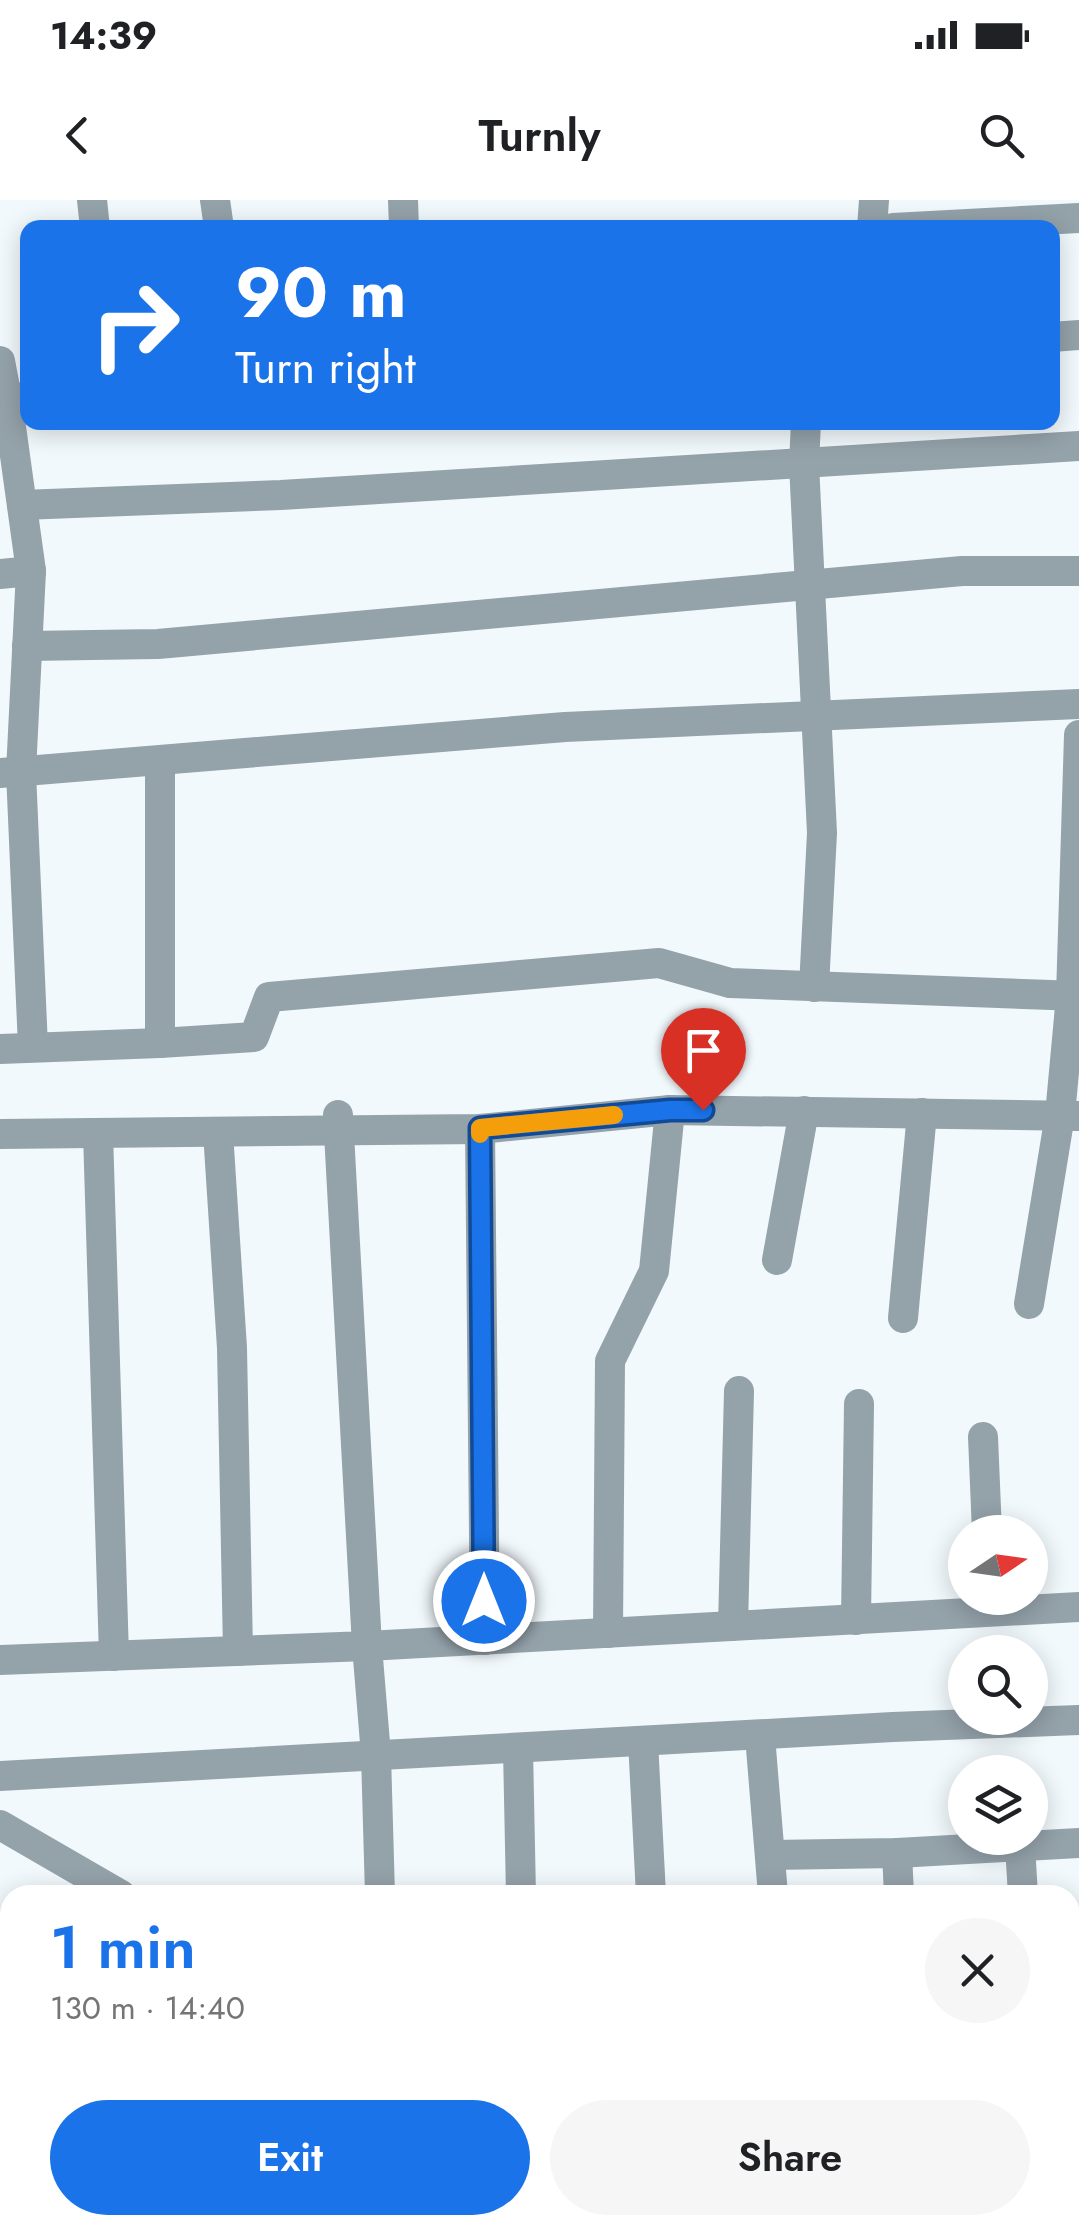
<!DOCTYPE html>
<html lang="en">
<head>
<meta charset="utf-8">
<style>
	:root { --surface:#fff; --page:#f6f6f6; --text:#202124; --muted:#757577; --accent:#1a73e8 }
	body { margin:0; font-family:Jost,sans-serif; background:var(--page); color:var(--text); height:100vh; display:flex; flex-direction:column; font-size:38px; white-space:nowrap }
	* { box-sizing:border-box; margin:0 }
	p { font-size:32px; color:var(--muted) }
	.icon { flex:none; width:55px; height:55px; fill:none; stroke:currentColor; stroke-width:2; stroke-linecap:round; stroke-linejoin:round }
	.map { position:relative; flex:1; overflow:hidden }
	.panel { position:absolute; left:0px; top:1685px; width:1080px; height:350px; display:flex; flex-direction:column; background:var(--surface); border-radius:30px 30px 0 0; box-shadow:0 5px 25px #0003 }
	.panel>* { flex:none }
	.hud { position:absolute; left:20px; top:20px; width:1040px; height:210px; border-radius:20px; box-shadow:0 5px 25px #0003; background:#1a73e8; color:#fff; overflow:hidden }
	.needle { width:65px; rotate:77deg }
	.controls { position:absolute; left:948px; top:1315px; display:grid; gap:20px }
	.controls a { display:grid; place-items:center; width:100px; height:100px; border-radius:50%; background:var(--surface); box-shadow:0 5px 25px #0003; font-size:50px }
	.pin { position:absolute; display:grid; place-items:center; width:85px; height:85px; color:#fff; margin:-102px -42px; border-radius:50% 50% 50% 0; rotate:-45deg; box-shadow:0 0 10px #0007 }
	.pin .icon { rotate:45deg }
	.me { position:absolute; width:110px; margin:-55px; rotate:0deg; stroke-linejoin:round; filter:drop-shadow(0 0 8px #0008) }
	.turn { display:flex; align-items:center; gap:35px; height:210px; padding:0 50px; font-size:45px }
	.turn .icon { width:130px; height:130px; stroke-width:2.5 }
	.turn b { display:block; font-size:70px; line-height:85px }
	.round { display:grid; place-items:center; flex:none; width:105px; height:105px; border-radius:52px; background:var(--page) }
	.head { display:flex; align-items:center; justify-content:space-between; height:170px; padding:0 50px }
	h1 { font-size:60px; font-weight:600; line-height:75px; color:var(--accent) }
	.primary-button { display:flex; gap:20px; margin-top:auto; padding:20px 50px }
	.primary-button a { flex:1; height:115px; border-radius:60px; background:var(--accent); color:#fff; font-size:40px; font-weight:600; line-height:115px; text-align:center }
	.primary-button a+a { background:var(--page); color:var(--text) }
	.status { display:flex; justify-content:space-between; align-items:center; height:70px; padding:0 50px; background:var(--surface); direction:ltr }
	.status svg { height:28px; fill:currentColor }
	header { display:flex; justify-content:space-between; align-items:center; height:130px; padding:0 50px; background:var(--surface); font-size:45px; font-weight:600 }
	.map>svg:first-child { display:block }
	.lines { fill:none; stroke-linecap:round; stroke-linejoin:round }
	.street { stroke:#94a2aa; stroke-width:30 }
	.route-casing { stroke:#114b97; stroke-width:25 }
	.route { stroke:#1a73e8; stroke-width:18 }
	.slow { stroke:#f59e0b; stroke-width:18 }
</style>
</head>
<body>
<div class="status"><b>14:39</b><svg viewBox="0 0 49 12"><path d="M0 12V9h3v3zM5 12V6h3v6zM10 12V3h3v9zM15 12V0h3v12zM26 1h20v11H26zM47 4h2v5h-2z"/></svg></div>
<header><svg class="icon" aria-label="back" viewBox="0 0 24 24"><path d="M15 5l-7 7 7 7"/></svg>Turnly<svg class="icon" aria-label="search" viewBox="0 0 24 24"><circle cx="10" cy="10" r="6"/><path d="M15 15l6 6"/></svg></header>
<div class="map">
<svg width="1079" height="2035" viewBox="0 0 1079 2035">
	<rect width="100%" height="100%" fill="#f2f9fd"/>
	<g class="lines">
		<g class="street">
			<path d="M 92,0 L 95,28"/>
			<path d="M 215,0 L 219,28"/>
			<path d="M 403,0 L 404,28"/>
			<path d="M 872,28 L 874,0"/>
			<path d="M 893,28 L 1079,18"/>
			<path d="M 1052,137 L 1079,135"/>
			<path d="M 0,161 L 7,198"/>
			<path d="M 806,222 L 804,264 L 822,633 L 814,787"/>
			<path d="M 22,305 L 281,295 L 1079,246"/>
			<path d="M 31,371 L 21,572 L 33,847"/>
			<path d="M 0,374 L 31,371 L 7,198 L 28,197"/>
			<path d="M 27,446 L 158,444 L 962,371 L 1079,371"/>
			<path d="M 160,562 L 160,843 L 254,837 L 269,797 L 659,763 L 730,783 L 1079,796"/>
			<path d="M 0,573 L 565,527 L 1079,504"/>
			<path d="M 0,849 L 160,843"/>
			<path d="M 480,929 L 485,1440"/>
			<path d="M 218,932 L 232,1148 L 238,1451"/>
			<path d="M 98,933 L 114,1456"/>
			<path d="M 0,934 L 480,929 L 670,910 L 1079,916"/>
			<path d="M 777,1060 L 804,911"/>
			<path d="M 1029,1104 L 1060,915 L 1071,796 L 1079,535"/>
			<path d="M 903,1118 L 922,913"/>
			<path d="M 983,1237 L 987,1332"/>
			<path d="M 856,1420 L 859,1204"/>
			<path d="M 733,1426 L 739,1191"/>
			<path d="M 608,1433 L 610,1161 L 654,1071 L 670,910"/>
			<path d="M 0,1460 L 367,1446 L 338,915"/>
			<path d="M 760,1536 L 773,1695"/>
			<path d="M 643,1541 L 651,1695"/>
			<path d="M 518,1549 L 521,1695"/>
			<path d="M 0,1576 L 893,1527 L 1079,1520"/>
			<path d="M 0,1625 L 121,1695"/>
			<path d="M 1020,1646 L 1023,1695"/>
			<path d="M 897,1653 L 899,1695"/>
			<path d="M 771,1655 L 897,1653 L 1079,1643"/>
			<path d="M 380,1695 L 376,1555 L 367,1446 L 1079,1407"/>
			<path d="M 0,1809 L 10,1815"/>
			<path d="M 197,2025 L 198,2035"/>
			<path d="M 495,2025 L 530,2035"/>
			<path d="M 1026,2025 L 1064,2035"/>
		</g>
	</g>
	<g class="lines">
		<defs>
			<path id="route" d="M 484,1401 L 480,928 L 670,910 L 703,910"/>
		</defs>
		<use href="#route" class="route-casing"/>
		<use href="#route" class="route"/>
		<path class="slow" d="M 480,934 L 480,928 L 614,915"/>
	</g>
</svg>
<div class="controls">
<a><svg class="needle" viewBox="-14 -14 28 28"><path d="M0-13l5 13h-10z" fill="#e53935"/><path d="M0 13l5-13h-10z" fill="#757577"/></svg></a>
<a><svg class="icon" aria-label="search" viewBox="0 0 24 24"><circle cx="10" cy="10" r="6"/><path d="M15 15l6 6"/></svg></a>
<a><svg class="icon" aria-label="layers" viewBox="0 0 24 24"><path d="M12 4l9 5-9 5-9-5zM3 14l9 5 9-5"/></svg></a>
</div>
<div class="pin" style="left:703px;top:910px;background:#d93025"><svg class="icon" aria-label="arrive" viewBox="0 0 24 24"><path d="M6 21V4h12l-3 4 3 4H6"/></svg></div>
<svg class="me" style="left:484px;top:1401px" viewBox="-20 -20 40 40"><circle r="17" fill="#1a73e8" stroke="#fff" stroke-width="3"/><path d="M0-11L8 9 0 5-8 9z" fill="#fff"/></svg>
<div class="hud">
<div class="turn"><svg class="icon" aria-label="right" viewBox="0 0 24 24"><path d="M7 20v-9h11M14 6l5 5-5 5"/></svg><div><b>90 m</b>Turn right</div></div>
</div>
<section class="panel">
<div class="head"><div><h1>1 min</h1><p>130 m · 14:40</p></div><a class="round"><svg class="icon" aria-label="close" viewBox="0 0 24 24"><path d="M6 6l12 12M18 6L6 18"/></svg></a></div>
<div class="primary-button"><a>Exit</a><a>Share</a></div>
</section>
</div>
</body>
</html>
